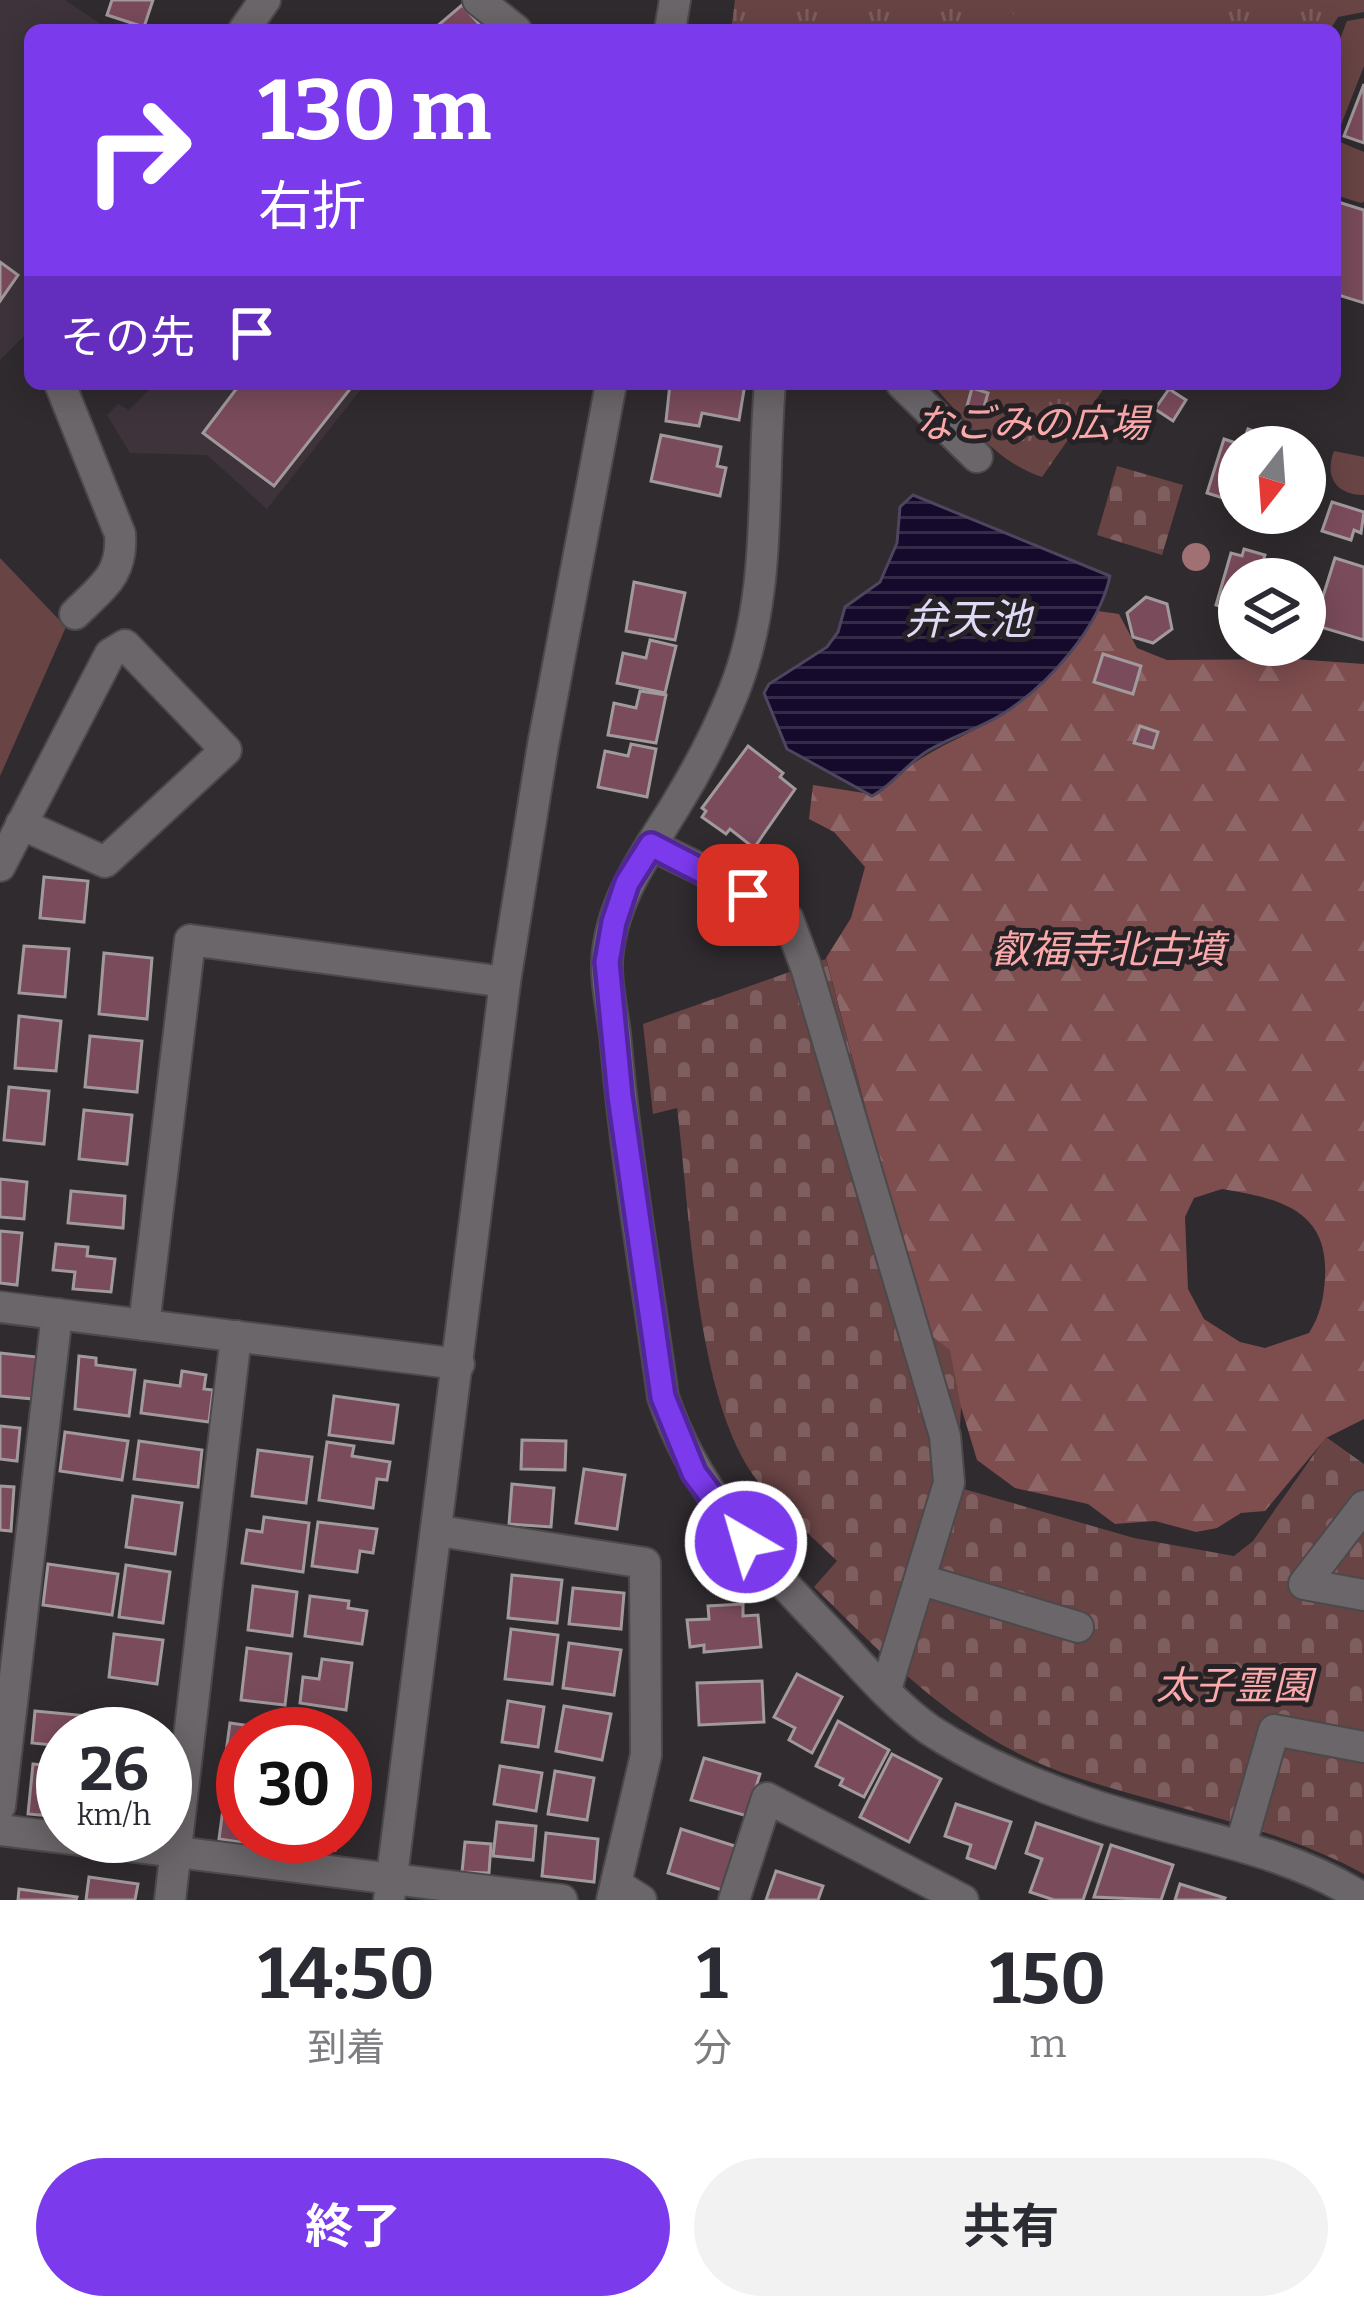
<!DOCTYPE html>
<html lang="ja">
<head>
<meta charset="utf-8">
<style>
	:root { --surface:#fff; --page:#f2f2f3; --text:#2b2b33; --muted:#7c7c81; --accent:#7c3aed }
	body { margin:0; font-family:Bitter,"Noto Sans JP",serif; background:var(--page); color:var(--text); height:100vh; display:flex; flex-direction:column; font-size:45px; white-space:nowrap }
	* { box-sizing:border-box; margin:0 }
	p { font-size:39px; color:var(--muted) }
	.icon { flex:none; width:66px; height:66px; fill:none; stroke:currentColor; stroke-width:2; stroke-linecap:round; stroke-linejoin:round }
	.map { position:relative; height:1900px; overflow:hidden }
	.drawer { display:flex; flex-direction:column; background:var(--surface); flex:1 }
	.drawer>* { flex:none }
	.banner { position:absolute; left:24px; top:24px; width:1317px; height:366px; border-radius:18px; box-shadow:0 6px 30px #0003; background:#7c3aed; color:#fff; overflow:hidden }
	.needle { width:78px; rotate:197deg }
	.tools { position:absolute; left:1218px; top:426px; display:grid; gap:24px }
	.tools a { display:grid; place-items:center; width:108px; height:108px; border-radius:50%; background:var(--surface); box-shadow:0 6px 30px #0003; font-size:60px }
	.speed { position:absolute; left:36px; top:1707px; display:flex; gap:24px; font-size:60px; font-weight:700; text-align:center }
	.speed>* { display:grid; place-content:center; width:156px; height:156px; border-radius:50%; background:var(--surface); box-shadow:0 6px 30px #0003; line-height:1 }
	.speed small { font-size:30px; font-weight:400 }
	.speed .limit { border:18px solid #d22; background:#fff; color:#111 }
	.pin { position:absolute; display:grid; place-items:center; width:102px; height:102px; color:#fff; margin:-51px; border-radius:24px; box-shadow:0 6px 18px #0006 }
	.me { position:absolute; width:132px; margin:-66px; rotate:322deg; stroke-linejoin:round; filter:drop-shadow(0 0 9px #0008) }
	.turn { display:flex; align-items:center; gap:42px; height:252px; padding:0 36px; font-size:54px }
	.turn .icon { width:156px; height:156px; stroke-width:2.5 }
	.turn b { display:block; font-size:84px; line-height:102px }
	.then { display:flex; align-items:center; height:114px; padding:0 36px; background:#0003; gap:24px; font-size:45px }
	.eta { display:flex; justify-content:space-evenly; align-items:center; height:204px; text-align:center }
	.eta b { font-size:72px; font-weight:700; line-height:84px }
	.primary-button { display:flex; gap:24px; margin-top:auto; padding:24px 36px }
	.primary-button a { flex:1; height:138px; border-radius:72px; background:var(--accent); color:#fff; font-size:48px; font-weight:700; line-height:138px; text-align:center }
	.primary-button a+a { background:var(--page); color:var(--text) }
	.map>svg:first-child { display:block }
	.built { fill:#3e333b }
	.forest { fill:url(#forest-firs); fill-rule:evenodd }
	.cemetery { fill:url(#cemetery-stones) }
	.park { fill:url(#park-tufts) }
	.garden { fill:#694444 }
	.water { fill:url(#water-rules); stroke:#4e455e; stroke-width:3 }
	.building { fill:#7a4b5b; stroke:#a1999b; stroke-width:3 }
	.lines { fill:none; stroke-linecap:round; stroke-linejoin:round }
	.minor-casing { stroke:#4c494b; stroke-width:34 }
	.minor { stroke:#6b666a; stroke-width:30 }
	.tree { fill:#a07073 }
	.route-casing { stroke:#51269a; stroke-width:30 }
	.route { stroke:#7c3aed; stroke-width:21 }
	.labels { text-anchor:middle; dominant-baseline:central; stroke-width:10; stroke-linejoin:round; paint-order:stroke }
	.park-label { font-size:39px; font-style:italic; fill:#fba9aa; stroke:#272225 }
	.water-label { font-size:42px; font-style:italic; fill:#ded9f6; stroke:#272225 }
</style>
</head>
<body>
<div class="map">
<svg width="1364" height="1900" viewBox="0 0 1364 1900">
	<defs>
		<pattern id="forest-firs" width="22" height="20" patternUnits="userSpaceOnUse" patternTransform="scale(3)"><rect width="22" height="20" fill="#7e4d4e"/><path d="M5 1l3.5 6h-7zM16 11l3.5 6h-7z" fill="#8f6667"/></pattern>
		<pattern id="cemetery-stones" width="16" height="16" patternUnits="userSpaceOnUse" patternTransform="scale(3)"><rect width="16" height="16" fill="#694444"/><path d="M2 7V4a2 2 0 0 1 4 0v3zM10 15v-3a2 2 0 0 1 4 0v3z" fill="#7e5e5e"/></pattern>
		<pattern id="park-tufts" width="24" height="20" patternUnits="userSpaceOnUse" patternTransform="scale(3)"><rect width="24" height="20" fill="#694444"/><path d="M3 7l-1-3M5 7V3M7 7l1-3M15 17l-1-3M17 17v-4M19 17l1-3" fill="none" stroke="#7e5e5e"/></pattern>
		<pattern id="water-rules" width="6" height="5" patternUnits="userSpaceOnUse" patternTransform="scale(3)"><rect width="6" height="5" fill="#15092c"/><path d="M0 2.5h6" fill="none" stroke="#362c4a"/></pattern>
	</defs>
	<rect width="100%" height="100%" fill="#302b2f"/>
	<g class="built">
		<path d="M 0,0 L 65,0 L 110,30 L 30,30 L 30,330 L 0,360 Z"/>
		<path d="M 155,384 L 365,384 L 267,509 L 207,455 L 130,453 L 107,415 L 118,404 L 129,410 Z"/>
	</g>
	<path class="forest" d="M 1098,611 L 1119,614 L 1137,648 L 1167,660 L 1294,659 L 1364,664 L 1364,1419 L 1326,1438 L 1265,1511 L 1241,1513 L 1217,1528 L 1196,1532 L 1155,1521 L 1115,1524 L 1088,1504 L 1015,1488 L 977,1460 L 961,1407 L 924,1330 L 826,958 L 851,918 L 865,867 L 834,832 L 809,819 L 813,785 L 877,795 C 916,752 956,743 1002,714 C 1042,689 1071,648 1098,611 ZM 1222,1189 C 1277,1198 1329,1209 1325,1277 C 1324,1298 1320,1316 1309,1333 L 1265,1348 L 1240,1342 L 1204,1319 L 1188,1289 L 1185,1217 L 1194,1198 Z"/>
	<g class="cemetery">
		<path d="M 1117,466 L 1183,485 L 1162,555 L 1097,535 Z"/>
		<path d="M 826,959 L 924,1330 L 950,1350 L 961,1407 L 957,1487 L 1134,1538 L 1234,1556 L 1253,1541 L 1326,1437 L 1364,1464 L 1364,1874 C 1270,1823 1160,1807 1061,1772 C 961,1736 887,1659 814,1587 L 837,1561 C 810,1534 775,1506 753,1475 C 695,1392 690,1210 677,1108 L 653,1114 L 643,1024 Z"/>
	</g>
	<g class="park">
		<path d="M 735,0 L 1364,0 L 1364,12 L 1338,17 L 1330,30 L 731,30 Z"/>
		<path d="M 932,384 L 1107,384 L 1042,477 C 996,462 964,419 932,384 Z"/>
	</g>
	<g class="garden">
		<path d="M 1016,0 L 1191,0 L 1197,30 L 1011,30 Z"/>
		<path d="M 1364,18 L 1364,66 L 1337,135 L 1340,142 L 1364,152 L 1364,202 L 1361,203 L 1335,195 L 1335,52 L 1347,21 Z"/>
		<path d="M 1334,451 L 1364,457 L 1364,495 C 1336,495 1324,477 1334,451 Z"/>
		<path d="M 0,558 L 66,627 L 0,776 Z"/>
	</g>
	<path class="water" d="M 913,495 L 1110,576 C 1099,628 1049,684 1004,713 C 981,728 953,736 929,750 C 908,762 893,785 872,796 L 787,749 L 764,693 L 769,684 L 827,647 L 838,632 L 845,607 L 880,582 L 897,543 L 900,507 Z"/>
	<g class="building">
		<path d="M 112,0 L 153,0 L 144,27 L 107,15 Z"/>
		<path d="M 462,5 L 480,25 L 475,30 L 439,30 L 436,27 Z"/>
		<path d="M 1364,84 L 1364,143 L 1344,136 Z"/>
		<path d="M 1335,201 L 1364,210 L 1364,303 L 1335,294 Z"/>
		<path d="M 0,262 L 18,275 L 0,301 Z"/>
		<path d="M 240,384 L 354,384 L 274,486 L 203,433 Z"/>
		<path d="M 670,384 L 745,384 L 739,420 L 702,413 L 699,426 L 666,421 Z"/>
		<path d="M 972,388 L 988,393 L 982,414 L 966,410 Z"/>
		<path d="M 1169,389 L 1186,400 L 1173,421 L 1155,409 Z"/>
		<path d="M 1248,429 L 1268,436 L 1265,447 L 1239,447 L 1239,503 L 1207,493 L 1224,439 L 1242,445 Z"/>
		<path d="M 661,435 L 721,447 L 717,466 L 726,468 L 720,496 L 651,481 Z"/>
		<path d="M 1332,502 L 1364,512 L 1361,533 L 1354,530 L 1351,540 L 1322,531 Z"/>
		<path d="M 1244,549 L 1265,555 L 1262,565 L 1280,570 L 1278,579 L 1239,579 L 1239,612 L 1216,605 L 1231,553 L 1242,556 Z"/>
		<path d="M 1335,558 L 1364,567 L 1364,640 L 1314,625 Z"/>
		<path d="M 634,582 L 685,593 L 675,640 L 626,631 Z"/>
		<path d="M 1146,597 L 1167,604 L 1172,629 L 1153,643 L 1133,637 L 1127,613 Z"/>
		<path d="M 650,640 L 676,646 L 665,693 L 617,683 L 623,653 L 646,658 Z"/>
		<path d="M 1103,654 L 1141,666 L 1133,694 L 1094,682 Z"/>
		<path d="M 640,691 L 666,695 L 656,743 L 608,735 L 614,703 L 636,708 Z"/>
		<path d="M 1140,726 L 1158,732 L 1153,748 L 1134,743 Z"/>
		<path d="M 631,744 L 656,749 L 647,797 L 598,787 L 605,751 L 628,756 Z"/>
		<path d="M 748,746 L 783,773 L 780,777 L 795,789 L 754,848 L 730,829 L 726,834 L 702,817 L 706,811 L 702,808 Z"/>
		<path d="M 44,877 L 88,881 L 84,922 L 40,918 Z"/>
		<path d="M 24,946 L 69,949 L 65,997 L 19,993 Z"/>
		<path d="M 104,953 L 152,958 L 147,1019 L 99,1014 Z"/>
		<path d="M 19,1016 L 61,1021 L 56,1071 L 15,1068 Z"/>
		<path d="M 90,1036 L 142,1041 L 137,1092 L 85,1087 Z"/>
		<path d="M 9,1087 L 49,1091 L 44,1144 L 4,1140 Z"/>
		<path d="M 84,1110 L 132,1115 L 127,1164 L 79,1159 Z"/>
		<path d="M 0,1179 L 27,1182 L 24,1219 L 0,1217 Z"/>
		<path d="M 71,1191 L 125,1196 L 123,1228 L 68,1223 Z"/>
		<path d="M 0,1231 L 22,1233 L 17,1285 L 0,1283 Z"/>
		<path d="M 56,1244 L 88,1247 L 87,1256 L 115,1259 L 111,1292 L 73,1289 L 75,1272 L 53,1270 Z"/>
		<path d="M 0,1353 L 37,1357 L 34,1399 L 0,1396 Z"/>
		<path d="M 79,1356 L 96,1358 L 96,1365 L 135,1370 L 129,1416 L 75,1409 Z"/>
		<path d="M 182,1371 L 206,1375 L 204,1389 L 213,1390 L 209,1422 L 141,1413 L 145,1381 L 180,1386 Z"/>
		<path d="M 334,1396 L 398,1405 L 393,1443 L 329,1435 Z"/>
		<path d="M 0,1426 L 20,1428 L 17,1461 L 0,1459 Z"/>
		<path d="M 65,1432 L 128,1441 L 122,1480 L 60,1471 Z"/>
		<path d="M 522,1440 L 566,1441 L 565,1470 L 521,1469 Z"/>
		<path d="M 139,1441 L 202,1450 L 198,1487 L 134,1479 Z"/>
		<path d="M 327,1442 L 354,1446 L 352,1456 L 390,1462 L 387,1480 L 377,1479 L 373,1508 L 319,1500 Z"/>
		<path d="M 258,1450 L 312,1457 L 306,1503 L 252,1496 Z"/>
		<path d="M 584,1469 L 625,1475 L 617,1529 L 576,1523 Z"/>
		<path d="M 512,1484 L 554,1488 L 551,1527 L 509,1524 Z"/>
		<path d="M 0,1486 L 14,1487 L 11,1531 L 0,1530 Z"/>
		<path d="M 133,1496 L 182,1503 L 175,1554 L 126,1547 Z"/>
		<path d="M 264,1517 L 309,1523 L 303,1572 L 242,1563 L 247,1530 L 262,1532 Z"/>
		<path d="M 318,1522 L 377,1529 L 373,1553 L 360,1551 L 357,1572 L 312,1566 Z"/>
		<path d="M 48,1564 L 118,1574 L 112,1615 L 43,1605 Z"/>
		<path d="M 126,1565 L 170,1572 L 163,1623 L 119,1617 Z"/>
		<path d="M 512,1575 L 562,1580 L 557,1623 L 508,1618 Z"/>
		<path d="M 253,1586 L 297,1592 L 292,1636 L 248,1630 Z"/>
		<path d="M 573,1588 L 624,1593 L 621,1629 L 569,1624 Z"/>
		<path d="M 310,1596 L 349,1601 L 348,1608 L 367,1611 L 362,1644 L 305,1636 Z"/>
		<path d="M 743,1604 L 743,1616 L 758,1615 L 761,1647 L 704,1652 L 704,1645 L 690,1647 L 687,1620 L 709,1619 L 708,1606 Z"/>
		<path d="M 511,1629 L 558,1635 L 552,1684 L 505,1679 Z"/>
		<path d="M 114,1634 L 163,1640 L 157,1684 L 109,1677 Z"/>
		<path d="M 569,1643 L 621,1650 L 614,1695 L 563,1688 Z"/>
		<path d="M 247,1648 L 291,1654 L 285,1705 L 241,1700 Z"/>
		<path d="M 322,1659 L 352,1663 L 346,1710 L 300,1703 L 303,1677 L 319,1679 Z"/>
		<path d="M 797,1674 L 842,1697 L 812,1753 L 789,1740 L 795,1728 L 774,1717 Z"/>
		<path d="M 762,1681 L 764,1722 L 699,1725 L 697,1683 Z"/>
		<path d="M 508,1701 L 544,1707 L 538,1747 L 502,1742 Z"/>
		<path d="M 564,1706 L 611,1714 L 602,1760 L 556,1751 Z"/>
		<path d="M 35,1711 L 99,1717 L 97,1734 L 63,1734 L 63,1746 L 32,1743 Z"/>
		<path d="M 106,1719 L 156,1723 L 155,1734 L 105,1734 Z"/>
		<path d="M 838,1721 L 889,1750 L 864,1797 L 840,1785 L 843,1779 L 816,1766 Z"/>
		<path d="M 230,1723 L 279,1730 L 279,1734 L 243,1734 L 243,1769 L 224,1767 Z"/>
		<path d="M 892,1754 L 941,1779 L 909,1842 L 860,1817 Z"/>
		<path d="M 345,1755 L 358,1756 L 354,1790 L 345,1788 Z"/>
		<path d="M 704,1758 L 760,1774 L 747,1816 L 691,1800 Z"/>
		<path d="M 33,1764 L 63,1767 L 63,1817 L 28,1814 Z"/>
		<path d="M 500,1766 L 542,1773 L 536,1811 L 494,1804 Z"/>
		<path d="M 555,1771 L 594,1778 L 587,1820 L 548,1814 Z"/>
		<path d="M 225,1794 L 243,1796 L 243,1836 L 268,1836 L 267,1846 L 219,1839 Z"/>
		<path d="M 956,1804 L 1011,1822 L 995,1868 L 967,1858 L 971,1845 L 945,1836 Z"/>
		<path d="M 497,1822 L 536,1826 L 533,1860 L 493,1856 Z"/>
		<path d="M 1036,1823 L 1102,1845 L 1083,1900 L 1054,1900 L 1030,1892 L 1042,1859 L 1026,1853 Z"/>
		<path d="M 681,1829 L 738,1847 L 725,1891 L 668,1873 Z"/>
		<path d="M 546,1833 L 598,1839 L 594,1882 L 542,1876 Z"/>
		<path d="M 277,1836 L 337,1836 L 335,1850 L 276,1842 Z"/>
		<path d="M 465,1842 L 491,1844 L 489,1873 L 462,1872 Z"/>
		<path d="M 1111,1845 L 1173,1865 L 1161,1900 L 1094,1897 Z"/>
		<path d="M 776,1871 L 823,1886 L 818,1900 L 766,1900 Z"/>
		<path d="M 89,1877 L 138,1884 L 135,1900 L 86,1900 Z"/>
		<path d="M 1180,1884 L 1225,1898 L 1224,1900 L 1175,1900 Z"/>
		<path d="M 19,1889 L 77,1897 L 76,1900 L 18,1900 Z"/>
	</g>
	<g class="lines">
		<defs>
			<g id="minor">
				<path d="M 478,0 L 516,30"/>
				<path d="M 244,30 L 265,0"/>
				<path d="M 670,30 L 675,0"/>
				<path d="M 60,384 L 120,534 C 123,575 103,586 75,614"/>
				<path d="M 770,384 C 761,487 773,593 734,691 C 718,731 698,769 676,805 C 646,854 610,902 607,962 C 606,989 614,1017 616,1044 C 626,1162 647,1280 663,1397 C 697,1498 766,1565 838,1641 C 866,1671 896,1706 930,1730 C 976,1760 1027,1782 1079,1800 C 1174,1835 1277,1843 1364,1899"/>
				<path d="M 902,384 L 977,457"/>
				<path d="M 651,845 L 717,877 L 788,919 L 806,967 L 945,1436 L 949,1483 L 886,1689"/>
				<path d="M 0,866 L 110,654 L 125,645 L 226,750 L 105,862 L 21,824"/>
				<path d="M 0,1307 L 459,1364"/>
				<path d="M 144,1325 L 190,940 L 505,982"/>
				<path d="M 1364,1506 L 1304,1584 L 1364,1595"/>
				<path d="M 439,1531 L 645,1563 L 646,1755 L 612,1900"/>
				<path d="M 922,1580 L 1078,1627"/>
				<path d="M 0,1806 L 57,1314"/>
				<path d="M 0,1830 L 562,1900"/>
				<path d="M 1241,1844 L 1274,1730 L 1364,1747"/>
				<path d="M 616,1884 L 641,1900"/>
				<path d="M 170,1900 L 236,1336"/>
				<path d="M 389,1900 L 505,982 L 543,745 L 611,384"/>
				<path d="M 734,1900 L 767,1798 L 963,1900"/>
			</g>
		</defs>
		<use href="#minor" class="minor-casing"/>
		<use href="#minor" class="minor"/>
	</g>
	<circle class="tree" cx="1196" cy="557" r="14"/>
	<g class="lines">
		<defs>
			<path id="route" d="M 746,1542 L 694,1473 L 663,1397 L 620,1096 L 607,962 L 614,922 L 627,883 L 651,845 L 748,895"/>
		</defs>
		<use href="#route" class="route-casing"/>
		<use href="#route" class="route"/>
	</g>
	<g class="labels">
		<g class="park-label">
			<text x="1032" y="424">なごみの広場</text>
			<text x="1108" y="950">叡福寺北古墳</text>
			<text x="1234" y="1686">太子霊園</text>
		</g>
		<g class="water-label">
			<text x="968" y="620">弁天池</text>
		</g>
	</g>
</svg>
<div class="tools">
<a><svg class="needle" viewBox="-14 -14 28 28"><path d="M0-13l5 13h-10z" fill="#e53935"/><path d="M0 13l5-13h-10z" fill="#7c7c81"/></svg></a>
<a><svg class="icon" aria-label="layers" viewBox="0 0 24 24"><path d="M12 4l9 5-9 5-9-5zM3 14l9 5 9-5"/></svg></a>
</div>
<div class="speed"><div>26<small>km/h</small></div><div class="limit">30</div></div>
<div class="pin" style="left:748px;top:895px;background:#d93025"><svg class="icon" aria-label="arrive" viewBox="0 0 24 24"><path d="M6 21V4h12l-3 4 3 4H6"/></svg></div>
<svg class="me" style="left:746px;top:1542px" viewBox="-20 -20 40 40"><circle r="17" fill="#7c3aed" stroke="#fff" stroke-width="3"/><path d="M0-11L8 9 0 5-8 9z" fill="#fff"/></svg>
<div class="banner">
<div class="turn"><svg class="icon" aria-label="right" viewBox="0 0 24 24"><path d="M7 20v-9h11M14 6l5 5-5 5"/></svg><div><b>130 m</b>右折</div></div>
<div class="then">その先<svg class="icon" aria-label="arrive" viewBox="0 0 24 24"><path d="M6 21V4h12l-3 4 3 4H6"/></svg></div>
</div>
</div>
<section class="drawer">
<div class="eta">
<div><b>14:50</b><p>到着</p></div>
<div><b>1</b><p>分</p></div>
<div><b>150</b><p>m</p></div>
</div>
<div class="primary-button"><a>終了</a><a>共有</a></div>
</section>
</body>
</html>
